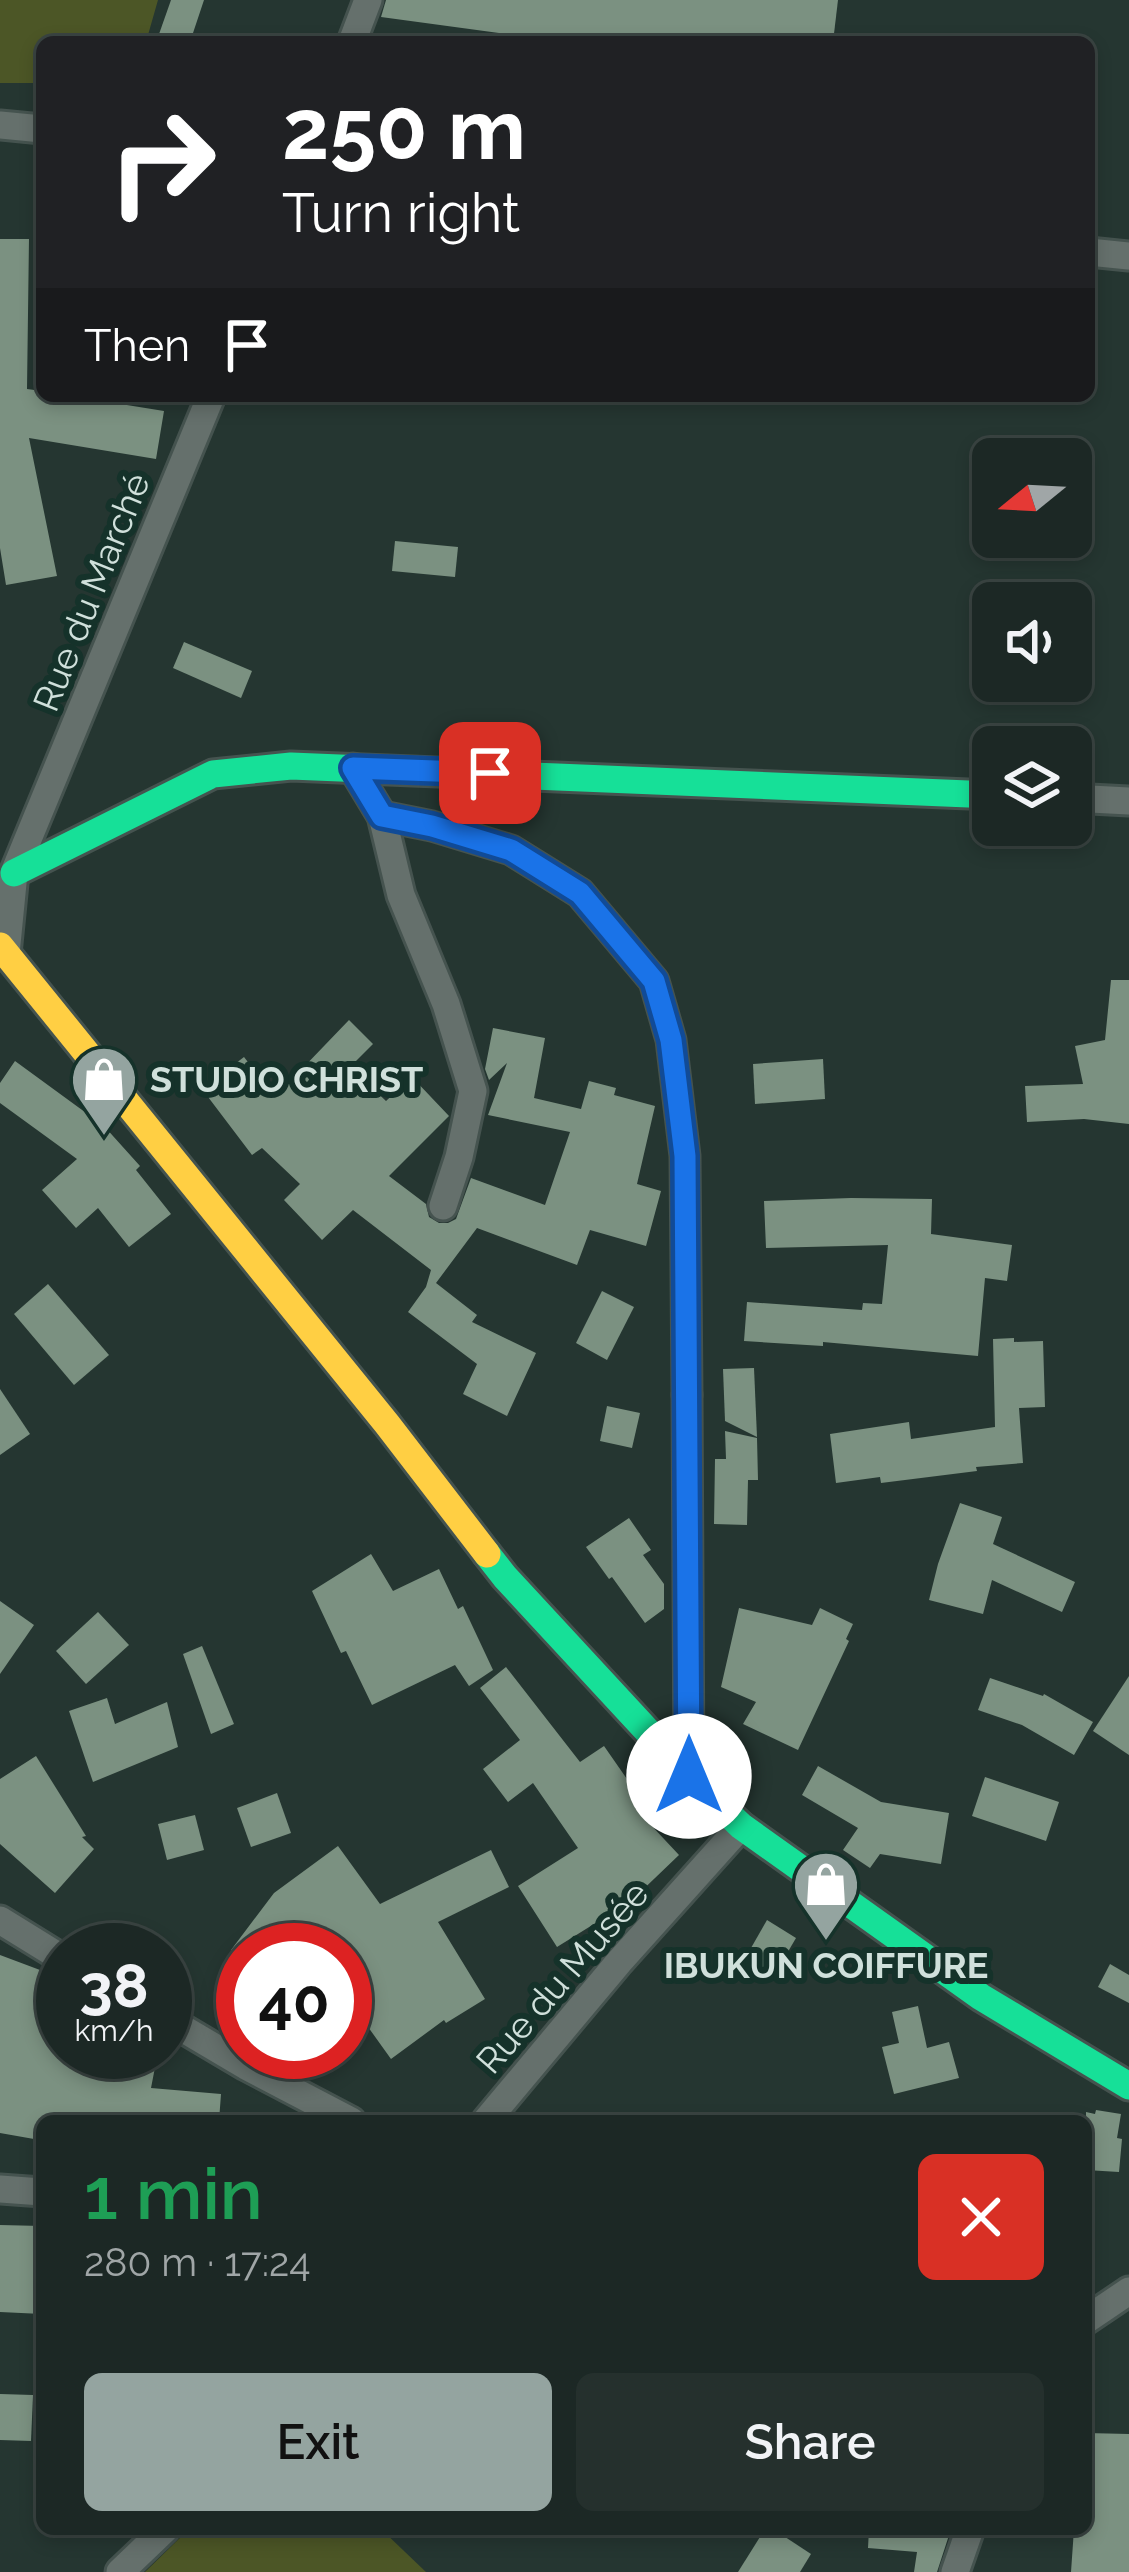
<!DOCTYPE html>
<html lang="en">
<head>
<meta charset="utf-8">
<style>
	:root { --surface:#1c2825; --page:#25302d; --text:#f1f3f6; --muted:#a0a6a7; --line:#3a4442; --accent:#94a4a0 }
	body { margin:0; font-family:Raleway,sans-serif; background:var(--page); color:var(--text); height:100vh; display:flex; flex-direction:column; font-size:45px; white-space:nowrap }
	* { box-sizing:border-box; margin:0 }
	p { font-size:39px; color:var(--muted) }
	.icon { flex:none; width:66px; height:66px; fill:none; stroke:currentColor; stroke-width:2; stroke-linecap:round; stroke-linejoin:round }
	.map { position:relative; flex:1; overflow:hidden }
	.details { position:absolute; left:36px; top:2115px; width:1056px; height:420px; display:flex; flex-direction:column; background:var(--surface); border-radius:18px; box-shadow:0 6px 18px #0003,0 0 0 3px var(--line) }
	.details>* { flex:none }
	.guide { position:absolute; left:36px; top:36px; width:1059px; height:366px; border-radius:18px; box-shadow:0 6px 18px #0003,0 0 0 3px var(--line); background:#202124; color:#fff; overflow:hidden }
	.needle { width:78px; rotate:252deg }
	.buttons { position:absolute; left:972px; top:438px; display:grid; gap:24px }
	.buttons a { display:grid; place-items:center; width:120px; height:120px; border-radius:18px; background:var(--surface); box-shadow:0 6px 18px #0003,0 0 0 3px var(--line); font-size:60px }
	.speed { position:absolute; left:36px; top:1923px; display:flex; gap:24px; font-size:60px; font-weight:700; text-align:center }
	.speed>* { display:grid; place-content:center; width:156px; height:156px; border-radius:50%; background:var(--surface); box-shadow:0 6px 18px #0003,0 0 0 3px var(--line); line-height:1 }
	.speed small { font-size:30px; font-weight:400 }
	.speed .limit { border:18px solid #d22; background:#fff; color:#111 }
	.pin { position:absolute; display:grid; place-items:center; width:102px; height:102px; color:#fff; margin:-51px; border-radius:24px; box-shadow:0 6px 18px #0006 }
	.me { position:absolute; width:132px; margin:-66px; rotate:0deg; stroke-linejoin:round; filter:drop-shadow(0 0 9px #0008) }
	.turn { display:flex; align-items:center; gap:42px; height:252px; padding:0 48px; font-size:54px }
	.turn .icon { width:156px; height:156px; stroke-width:2.5 }
	.turn b { display:block; font-size:84px; line-height:102px }
	.then { display:flex; align-items:center; height:114px; padding:0 48px; background:#0003; gap:24px; font-size:45px }
	.round { display:grid; place-items:center; flex:none; width:126px; height:126px; border-radius:18px; background:var(--page) }
	.head { display:flex; align-items:center; justify-content:space-between; height:204px; padding:0 48px }
	h1 { font-size:72px; font-weight:600; line-height:90px; color:#1e9e55 }
	.button { display:flex; gap:24px; margin-top:auto; padding:24px 48px }
	.button a { flex:1; height:138px; border-radius:18px; background:var(--accent); color:#111; font-size:48px; font-weight:600; line-height:138px; text-align:center }
	.button a+a { background:var(--page); color:var(--text) }
	.map>svg:first-child { display:block }
	.green { fill:#4c5626 }
	.building { fill:#7b9181 }
	.lines { fill:none; stroke-linecap:round; stroke-linejoin:round }
	.street-casing { stroke:#45534f; stroke-width:33 }
	.fast-casing { stroke:#45534f; stroke-width:33 }
	.slow-casing { stroke:#45534f; stroke-width:33 }
	.jam-casing { stroke:#45534f; stroke-width:33 }
	.street { stroke:#65706c; stroke-width:27 }
	.fast { stroke:#16e098; stroke-width:27 }
	.slow { stroke:#ffcf43; stroke-width:27 }
	.jam { stroke:#f24e42; stroke-width:27 }
	.route-casing { stroke:#114b97; stroke-width:30 }
	.route { stroke:#1a73e8; stroke-width:21 }
	.labels { text-anchor:middle; dominant-baseline:central; stroke-width:12; stroke-linejoin:round; paint-order:stroke }
	.street-label { font-size:36px; fill:#d0e0db; stroke:#15322a }
	.poi-label { font-size:36px; font-weight:bold; fill:#d0e0db; stroke:#15322a; text-anchor:start }
</style>
</head>
<body>
<div class="map">
<svg width="1129" height="2572" viewBox="0 0 1129 2572">
	<rect width="100%" height="100%" fill="#253631"/>
	<g class="green">
		<path d="M 0,0 L 158,0 L 146,42 L 42,42 L 42,83 L 0,83 Z"/>
		<path d="M 189,2529 L 381,2529 L 426,2572 L 145,2572 Z"/>
	</g>
	<g class="building">
		<path d="M 171,0 L 204,0 L 190,42 L 174,42 L 158,37 Z"/>
		<path d="M 386,0 L 838,0 L 833,42 L 564,42 L 381,17 Z"/>
		<path d="M 0,239 L 29,239 L 27,389 L 42,391 L 42,396 L 71,396 L 164,411 L 156,459 L 29,438 L 57,576 L 6,585 L 0,548 Z"/>
		<path d="M 395,541 L 458,547 L 455,577 L 392,571 Z"/>
		<path d="M 184,642 L 252,671 L 241,698 L 173,668 Z"/>
		<path d="M 1111,980 L 1129,980 L 1129,1124 L 1084,1119 L 1027,1122 L 1025,1086 L 1083,1084 L 1075,1046 L 1105,1040 Z"/>
		<path d="M 349,1020 L 373,1044 L 350,1067 L 386,1101 L 412,1077 L 449,1116 L 389,1176 L 426,1204 L 429,1217 L 439,1223 L 448,1223 L 456,1219 L 471,1178 L 545,1205 L 570,1132 L 488,1115 L 507,1063 L 489,1080 L 485,1069 L 493,1028 L 545,1038 L 534,1098 L 581,1109 L 589,1081 L 616,1088 L 614,1095 L 655,1106 L 637,1184 L 661,1191 L 646,1246 L 590,1230 L 577,1265 L 477,1228 L 436,1283 L 477,1315 L 472,1322 L 536,1353 L 507,1416 L 463,1394 L 477,1364 L 408,1312 L 426,1287 L 431,1270 L 353,1210 L 322,1240 L 284,1200 L 300,1184 L 262,1148 L 252,1155 L 202,1089 L 244,1057 L 275,1097 Z"/>
		<path d="M 823,1059 L 825,1099 L 755,1104 L 753,1064 Z"/>
		<path d="M 15,1061 L 104,1126 L 140,1166 L 136,1170 L 171,1214 L 129,1247 L 98,1208 L 76,1228 L 42,1190 L 77,1159 L 0,1103 L 0,1083 Z"/>
		<path d="M 851,1198 L 932,1199 L 931,1234 L 1012,1245 L 1007,1281 L 985,1278 L 978,1356 L 823,1342 L 823,1346 L 744,1341 L 747,1302 L 862,1310 L 863,1303 L 882,1304 L 888,1245 L 766,1248 L 764,1201 Z"/>
		<path d="M 48,1284 L 109,1355 L 74,1385 L 14,1314 Z"/>
		<path d="M 602,1291 L 634,1307 L 607,1360 L 576,1343 Z"/>
		<path d="M 1014,1338 L 1014,1342 L 1043,1341 L 1045,1407 L 1019,1408 L 1023,1463 L 976,1467 L 977,1471 L 881,1483 L 880,1477 L 836,1483 L 830,1434 L 909,1422 L 911,1439 L 995,1427 L 993,1339 Z"/>
		<path d="M 754,1368 L 757,1437 L 725,1421 L 723,1369 Z"/>
		<path d="M 0,1389 L 30,1434 L 0,1455 Z"/>
		<path d="M 607,1406 L 640,1413 L 632,1448 L 600,1441 Z"/>
		<path d="M 725,1431 L 757,1438 L 758,1480 L 748,1480 L 747,1525 L 714,1524 L 715,1459 L 726,1459 Z"/>
		<path d="M 960,1503 L 1002,1517 L 993,1544 L 1075,1582 L 1062,1612 L 992,1580 L 983,1614 L 929,1600 L 938,1564 Z"/>
		<path d="M 629,1518 L 651,1550 L 643,1555 L 664,1584 L 664,1609 L 645,1623 L 612,1577 L 609,1579 L 586,1547 Z"/>
		<path d="M 371,1554 L 393,1591 L 439,1569 L 458,1609 L 463,1606 L 493,1670 L 469,1686 L 455,1665 L 372,1705 L 346,1651 L 341,1653 L 312,1591 Z"/>
		<path d="M 0,1601 L 34,1625 L 0,1674 Z"/>
		<path d="M 739,1608 L 812,1625 L 820,1608 L 853,1624 L 846,1639 L 849,1641 L 798,1750 L 743,1724 L 756,1702 L 721,1687 Z"/>
		<path d="M 98,1612 L 129,1645 L 86,1684 L 56,1651 Z"/>
		<path d="M 202,1646 L 234,1724 L 211,1734 L 183,1654 Z"/>
		<path d="M 506,1667 L 580,1762 L 604,1746 L 643,1802 L 635,1808 L 679,1855 L 631,1901 L 557,1947 L 518,1886 L 578,1848 L 533,1783 L 508,1802 L 483,1769 L 520,1740 L 480,1688 Z"/>
		<path d="M 1129,1676 L 1129,1755 L 1093,1731 Z"/>
		<path d="M 990,1678 L 1043,1696 L 1044,1694 L 1093,1722 L 1074,1755 L 1022,1725 L 978,1710 Z"/>
		<path d="M 107,1698 L 115,1724 L 167,1702 L 178,1747 L 93,1782 L 69,1711 Z"/>
		<path d="M 36,1756 L 86,1836 L 82,1837 L 94,1849 L 55,1893 L 0,1844 L 0,1779 Z"/>
		<path d="M 818,1766 L 881,1802 L 949,1813 L 941,1864 L 880,1854 L 870,1868 L 843,1850 L 858,1828 L 802,1795 Z"/>
		<path d="M 985,1777 L 1059,1802 L 1046,1841 L 972,1816 Z"/>
		<path d="M 277,1793 L 291,1833 L 251,1847 L 237,1808 Z"/>
		<path d="M 195,1815 L 204,1850 L 167,1860 L 158,1824 Z"/>
		<path d="M 338,1846 L 380,1904 L 491,1850 L 509,1887 L 438,1922 L 485,1999 L 446,2023 L 444,2020 L 391,2059 L 348,1999 L 360,1990 L 345,1961 L 345,1950 L 231,1950 L 274,1893 Z"/>
		<path d="M 767,1920 L 796,1938 L 772,1979 L 743,1962 Z"/>
		<path d="M 0,1955 L 40,1970 L 36,1982 L 63,1991 L 63,2052 L 158,2052 L 151,2088 L 221,2094 L 219,2121 L 37,2121 L 34,2139 L 0,2133 Z"/>
		<path d="M 1110,1964 L 1129,1975 L 1129,2003 L 1098,1987 Z"/>
		<path d="M 918,2006 L 927,2048 L 949,2042 L 959,2078 L 894,2094 L 882,2047 L 899,2043 L 892,2012 Z"/>
		<path d="M 1096,2110 L 1121,2114 L 1117,2138 L 1122,2139 L 1119,2172 L 1086,2170 L 1086,2112 L 1095,2114 Z"/>
		<path d="M 0,2225 L 42,2226 L 42,2314 L 0,2312 Z"/>
		<path d="M 0,2394 L 33,2395 L 31,2441 L 0,2440 Z"/>
		<path d="M 1086,2433 L 1129,2434 L 1129,2572 L 1071,2572 L 1074,2529 L 1086,2529 Z"/>
		<path d="M 765,2529 L 773,2529 L 811,2554 L 800,2572 L 738,2572 Z"/>
		<path d="M 869,2529 L 951,2529 L 937,2572 L 914,2572 L 917,2552 L 868,2548 Z"/>
	</g>
	<g class="lines">
		<defs>
			<g id="street">
				<path d="M 352,42 L 368,0"/>
				<path d="M 0,125 L 42,129"/>
				<path d="M 1089,252 L 1129,256"/>
				<path d="M 353,768 L 382,816 L 401,895 L 446,1004 L 473,1091 L 459,1157 L 443,1206"/>
				<path d="M 1071,798 L 1129,801"/>
				<path d="M 6,954 L 14,873 L 211,396"/>
				<path d="M 0,1920 L 63,1959"/>
				<path d="M 165,2018 L 246,2066 L 351,2121"/>
				<path d="M 486,2121 L 619,1962 L 741,1826"/>
				<path d="M 0,2189 L 42,2192"/>
				<path d="M 1086,2320 L 1129,2291"/>
				<path d="M 120,2572 L 165,2529"/>
				<path d="M 955,2572 L 970,2529"/>
			</g>
			<g id="fast">
				<path d="M 14,873 L 213,774 L 291,766 L 993,795"/>
				<path d="M 487,1554 L 505,1577 L 689,1776 L 741,1826 L 981,1997 L 1129,2086"/>
			</g>
			<g id="slow">
				<path d="M 382,816 L 432,826 L 511,850 L 580,893 L 654,981 L 671,1040 L 685,1156 L 687,1395"/>
				<path d="M 0,946 L 387,1424 L 487,1554"/>
			</g>
			<path id="jam" d="M 687,1395 L 689,1776"/>
		</defs>
		<use href="#street" class="street-casing"/>
		<use href="#fast" class="fast-casing"/>
		<use href="#slow" class="slow-casing"/>
		<use href="#jam" class="jam-casing"/>
		<use href="#street" class="street"/>
		<use href="#fast" class="fast"/>
		<use href="#slow" class="slow"/>
		<use href="#jam" class="jam"/>
	</g>
	<g class="lines">
		<defs>
			<path id="route" d="M 490,773 L 353,768 L 382,816 L 432,826 L 511,850 L 580,893 L 654,981 L 671,1040 L 685,1156 L 689,1776"/>
		</defs>
		<use href="#route" class="route-casing"/>
		<use href="#route" class="route"/>
	</g>
	<defs>
		<symbol id="shop-pin" viewBox="-11 -11 22 30"><path d="M0 17L-7.5 6A9.5 9.5 0 1 1 7.5 6Z" fill="#94a4a0" stroke="#15322a"/><path d="M-5-2.5h2.3a2.7 3.5 0 0 1 5.4 0H5L5.5 6h-11ZM-1.5-2.5h3a1.5 2.3 0 0 0-3 0Z" fill="#fff"/></symbol>
	</defs>
	<g fill-rule="evenodd">
		<use href="#shop-pin" x="66" y="1041" width="76" height="104"/>
		<use href="#shop-pin" x="788" y="1846" width="76" height="104"/>
	</g>
	<g class="labels">
		<g class="street-label">
			<text transform="translate(91 592) rotate(-68)">Rue du Marché</text>
			<text transform="translate(562 1977) rotate(-49)">Rue du Musée</text>
		</g>
		<g class="poi-label">
			<text x="150" y="1079">STUDIO CHRIST</text>
			<text x="826" y="1965" text-anchor="middle">IBUKUN COIFFURE</text>
		</g>
	</g>
</svg>
<div class="buttons">
<a><svg class="needle" viewBox="-14 -14 28 28"><path d="M0-13l5 13h-10z" fill="#e53935"/><path d="M0 13l5-13h-10z" fill="#a0a6a7"/></svg></a>
<a><svg class="icon" aria-label="sound" viewBox="0 0 24 24"><path d="M4 9h4l5-4v14l-5-4H4zM17 9q2 3 0 6"/></svg></a>
<a><svg class="icon" aria-label="layers" viewBox="0 0 24 24"><path d="M12 4l9 5-9 5-9-5zM3 14l9 5 9-5"/></svg></a>
</div>
<div class="speed"><div>38<small>km/h</small></div><div class="limit">40</div></div>
<div class="pin" style="left:490px;top:773px;background:#d93025"><svg class="icon" aria-label="arrive" viewBox="0 0 24 24"><path d="M6 21V4h12l-3 4 3 4H6"/></svg></div>
<svg class="me" style="left:689px;top:1776px" viewBox="-20 -20 40 40"><circle r="19" fill="#fff"/><path d="M0-13L10 11 0 6-10 11z" fill="#1a73e8"/></svg>
<div class="guide">
<div class="turn"><svg class="icon" aria-label="right" viewBox="0 0 24 24"><path d="M7 20v-9h11M14 6l5 5-5 5"/></svg><div><b>250 m</b>Turn right</div></div>
<div class="then">Then<svg class="icon" aria-label="arrive" viewBox="0 0 24 24"><path d="M6 21V4h12l-3 4 3 4H6"/></svg></div>
</div>
<section class="details">
<div class="head"><div><h1>1 min</h1><p>280 m · 17:24</p></div><a class="round" style="background:#d93025;color:#fff"><svg class="icon" aria-label="close" viewBox="0 0 24 24"><path d="M6 6l12 12M18 6L6 18"/></svg></a></div>
<div class="button"><a>Exit</a><a>Share</a></div>
</section>
</div>
</body>
</html>
